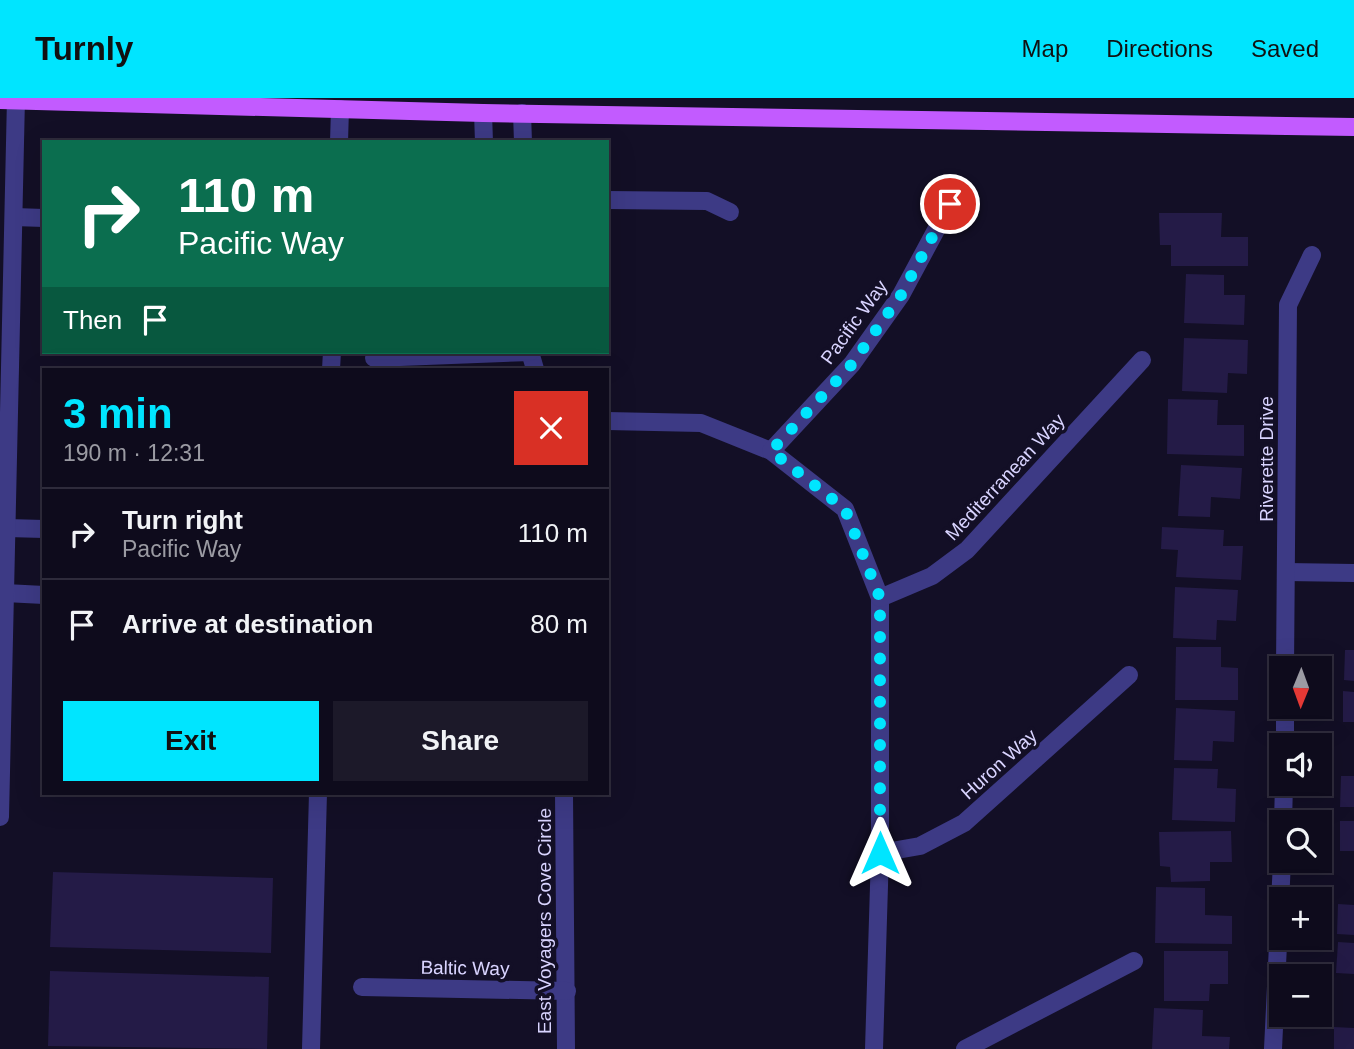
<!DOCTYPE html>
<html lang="en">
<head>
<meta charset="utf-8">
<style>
	:root { --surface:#0e0b1c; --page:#1c1929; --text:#f1f3f6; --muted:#9b9ba3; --line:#2e2b3b; --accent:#00e5ff }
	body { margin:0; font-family:Helvetica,sans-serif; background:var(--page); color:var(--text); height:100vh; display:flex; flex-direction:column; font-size:26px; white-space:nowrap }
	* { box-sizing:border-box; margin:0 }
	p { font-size:23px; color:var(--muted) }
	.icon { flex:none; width:38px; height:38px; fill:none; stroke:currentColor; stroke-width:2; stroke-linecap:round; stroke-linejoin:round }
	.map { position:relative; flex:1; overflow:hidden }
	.panel { position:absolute; left:42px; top:270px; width:567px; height:427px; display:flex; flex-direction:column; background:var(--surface); border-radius:0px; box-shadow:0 7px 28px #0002,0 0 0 2px var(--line) }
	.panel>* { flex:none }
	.hud { position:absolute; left:42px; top:42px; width:567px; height:214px; border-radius:0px; box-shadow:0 7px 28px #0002,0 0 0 2px var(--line); background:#0b6e4f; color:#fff; overflow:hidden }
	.needle { width:46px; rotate:181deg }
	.tools { position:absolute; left:1269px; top:558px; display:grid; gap:14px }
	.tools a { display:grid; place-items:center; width:63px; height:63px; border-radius:0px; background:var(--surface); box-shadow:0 7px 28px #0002,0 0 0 2px var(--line); font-size:35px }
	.pin { position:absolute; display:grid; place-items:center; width:60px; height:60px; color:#fff; margin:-30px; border:4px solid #fff; border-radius:50%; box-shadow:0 2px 7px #0007 }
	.me { position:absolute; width:77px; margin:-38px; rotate:0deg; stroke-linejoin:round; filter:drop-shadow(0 0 5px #0008) }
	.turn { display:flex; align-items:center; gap:24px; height:147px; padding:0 21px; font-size:32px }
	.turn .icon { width:91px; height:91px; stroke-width:2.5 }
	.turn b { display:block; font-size:49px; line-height:60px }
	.then { display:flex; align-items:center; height:66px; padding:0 21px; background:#0003; gap:14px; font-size:26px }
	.round { display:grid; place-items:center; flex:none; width:74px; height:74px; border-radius:0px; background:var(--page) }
	.summary { display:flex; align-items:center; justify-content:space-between; height:119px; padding:0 21px }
	h1 { font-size:42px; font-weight:800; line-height:52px; color:var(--accent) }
	.primary-button { display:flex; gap:14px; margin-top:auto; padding:14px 21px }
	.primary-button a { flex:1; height:80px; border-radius:0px; background:var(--accent); color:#111; font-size:28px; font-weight:800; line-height:80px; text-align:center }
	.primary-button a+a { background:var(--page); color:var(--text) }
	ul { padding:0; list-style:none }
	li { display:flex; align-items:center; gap:21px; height:91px; padding:0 21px; border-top:2px solid var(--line) }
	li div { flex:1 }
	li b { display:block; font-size:26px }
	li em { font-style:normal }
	header { display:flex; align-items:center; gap:42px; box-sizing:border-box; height:98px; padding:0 35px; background:var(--accent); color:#111 }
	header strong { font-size:33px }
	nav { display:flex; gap:38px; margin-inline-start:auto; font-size:24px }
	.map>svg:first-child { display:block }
	.building { fill:#241b47 }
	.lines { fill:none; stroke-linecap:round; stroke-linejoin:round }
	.minor { stroke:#3d3a85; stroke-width:18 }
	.major { stroke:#c25bff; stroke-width:18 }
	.route { stroke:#00e5ff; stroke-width:12; stroke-dasharray:0 21.6 }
	.labels { text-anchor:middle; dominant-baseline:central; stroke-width:7; stroke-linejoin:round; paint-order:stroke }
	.street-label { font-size:19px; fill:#d9d4ff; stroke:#130f26 }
</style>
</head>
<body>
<header>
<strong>Turnly</strong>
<nav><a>Map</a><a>Directions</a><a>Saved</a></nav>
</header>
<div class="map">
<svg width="1354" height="951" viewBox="0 0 1354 951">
	<rect width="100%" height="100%" fill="#130f26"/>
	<g class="building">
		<path d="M 1159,115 L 1222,115 L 1221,139 L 1248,139 L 1248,168 L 1171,168 L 1171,147 L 1160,147 Z"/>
		<path d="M 1186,176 L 1224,177 L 1224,197 L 1245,197 L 1244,227 L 1184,225 Z"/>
		<path d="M 1184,240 L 1248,242 L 1247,276 L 1228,275 L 1227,295 L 1182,293 Z"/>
		<path d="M 1168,301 L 1218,302 L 1217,327 L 1244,327 L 1244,358 L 1167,356 Z"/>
		<path d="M 1181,367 L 1242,370 L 1240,401 L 1211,399 L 1210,419 L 1178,418 Z"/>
		<path d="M 1162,429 L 1224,432 L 1223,448 L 1243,448 L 1241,482 L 1176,479 L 1178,452 L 1161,451 Z"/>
		<path d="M 1175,489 L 1238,492 L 1236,523 L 1217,522 L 1216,542 L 1173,540 Z"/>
		<path d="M 1176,549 L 1221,549 L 1221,569 L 1238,570 L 1238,602 L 1175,602 Z"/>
		<path d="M 1345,552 L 1354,552 L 1354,583 L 1344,582 Z"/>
		<path d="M 1343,593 L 1354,594 L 1354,624 L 1343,624 Z"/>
		<path d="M 1176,610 L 1235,613 L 1234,644 L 1213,643 L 1212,663 L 1174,662 Z"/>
		<path d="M 1174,670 L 1218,671 L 1217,690 L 1236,691 L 1235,724 L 1172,722 Z"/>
		<path d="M 1341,678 L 1354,678 L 1354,709 L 1340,709 Z"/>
		<rect x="1340" y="723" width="14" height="30"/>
		<path d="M 1231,733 L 1232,764 L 1210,764 L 1210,783 L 1171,784 L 1170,769 L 1160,768 L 1159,734 Z"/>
		<path d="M 53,774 L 273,780 L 271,855 L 50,849 Z"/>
		<path d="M 1156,789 L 1205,790 L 1205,817 L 1232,818 L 1232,846 L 1155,845 Z"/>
		<path d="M 1338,806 L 1354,807 L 1354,837 L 1337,836 Z"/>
		<path d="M 1338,844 L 1354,845 L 1354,876 L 1336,875 Z"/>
		<path d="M 1164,853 L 1228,853 L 1228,886 L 1210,886 L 1209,903 L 1164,903 Z"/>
		<path d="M 50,873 L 269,879 L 267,951 L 48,948 Z"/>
		<path d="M 1154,910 L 1203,912 L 1202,938 L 1230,939 L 1229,951 L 1152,951 Z"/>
		<path d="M 1334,929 L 1354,930 L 1354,951 L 1334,951 Z"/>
	</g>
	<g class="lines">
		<g class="minor">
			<path d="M 483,15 L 484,44"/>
			<path d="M 522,15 L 523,44"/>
			<path d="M 339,44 L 340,11"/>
			<path d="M 607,102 L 707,103 L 730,114"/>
			<path d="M 14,119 L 44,120"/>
			<path d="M 530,254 L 535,271"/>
			<path d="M 374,260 L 530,254"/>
			<path d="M 331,271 L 332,254"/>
			<path d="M 607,323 L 701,325 L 771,353 L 845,411 L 880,500 L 880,755 L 874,951"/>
			<path d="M 771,353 L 852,266 L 901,197 L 950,106"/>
			<path d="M 7,430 L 44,431"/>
			<path d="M 1286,474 L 1354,475"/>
			<path d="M 5,495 L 44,497"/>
			<path d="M 880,500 L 932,478 L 967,452 L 1142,262"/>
			<path d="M 1285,570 L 1288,207 L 1312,157"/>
			<path d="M 1285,648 L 1285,609"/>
			<path d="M 564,695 L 566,951"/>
			<path d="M 0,719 L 16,0"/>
			<path d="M 1283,724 L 1284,686"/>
			<path d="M 880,755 L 920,748 L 964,725 L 1129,577"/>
			<path d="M 362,889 L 567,893"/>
			<path d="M 311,951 L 318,695"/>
			<path d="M 965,951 L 1134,863"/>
			<path d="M 1273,951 L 1282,763"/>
		</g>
		<path class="major" d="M 0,2 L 483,15 L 1354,29"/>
	</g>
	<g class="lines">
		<path class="route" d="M 880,755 L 880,500 L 845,411 L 771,353 L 852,266 L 901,197 L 950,106"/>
	</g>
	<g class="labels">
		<g class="street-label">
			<text transform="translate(854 224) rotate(-54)">Pacific Way</text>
			<text transform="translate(1266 361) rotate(-90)">Riverette Drive</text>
			<text transform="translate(1005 379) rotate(-47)">Mediterranean Way</text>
			<text transform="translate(999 666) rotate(-42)">Huron Way</text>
			<text transform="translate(544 823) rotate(-90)">East Voyagers Cove Circle</text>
			<text transform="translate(465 870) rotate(1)">Baltic Way</text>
		</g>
	</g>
</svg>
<div class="tools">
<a><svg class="needle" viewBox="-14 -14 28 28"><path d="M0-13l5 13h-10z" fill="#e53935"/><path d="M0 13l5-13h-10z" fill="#9b9ba3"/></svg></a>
<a><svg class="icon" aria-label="sound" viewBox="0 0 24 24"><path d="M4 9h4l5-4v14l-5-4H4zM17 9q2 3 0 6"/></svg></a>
<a><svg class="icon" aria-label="search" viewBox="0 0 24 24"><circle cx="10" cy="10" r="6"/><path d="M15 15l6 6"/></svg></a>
<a>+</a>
<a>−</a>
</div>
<div class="pin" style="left:950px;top:106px;background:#d93025"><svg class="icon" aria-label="arrive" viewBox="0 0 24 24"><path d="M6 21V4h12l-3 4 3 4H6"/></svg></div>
<svg class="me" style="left:880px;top:755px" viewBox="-20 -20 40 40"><path d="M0-17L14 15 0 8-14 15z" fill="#00e5ff" stroke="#fff" stroke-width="4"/></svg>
<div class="hud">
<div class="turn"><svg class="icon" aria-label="right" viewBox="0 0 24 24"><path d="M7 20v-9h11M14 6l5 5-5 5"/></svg><div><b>110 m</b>Pacific Way</div></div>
<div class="then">Then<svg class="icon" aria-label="arrive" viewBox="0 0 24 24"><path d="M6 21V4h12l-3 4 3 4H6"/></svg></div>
</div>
<section class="panel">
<div class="summary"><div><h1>3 min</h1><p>190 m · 12:31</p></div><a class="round" style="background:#d93025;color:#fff"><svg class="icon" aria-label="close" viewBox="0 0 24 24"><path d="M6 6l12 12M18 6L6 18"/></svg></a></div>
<ul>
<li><svg class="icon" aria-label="right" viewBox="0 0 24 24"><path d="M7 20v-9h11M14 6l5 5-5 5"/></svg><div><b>Turn right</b><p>Pacific Way</p></div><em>110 m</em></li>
<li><svg class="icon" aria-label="arrive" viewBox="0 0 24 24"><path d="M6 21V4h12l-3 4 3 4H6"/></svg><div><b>Arrive at destination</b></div><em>80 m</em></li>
</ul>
<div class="primary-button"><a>Exit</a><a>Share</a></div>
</section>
</div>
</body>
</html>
